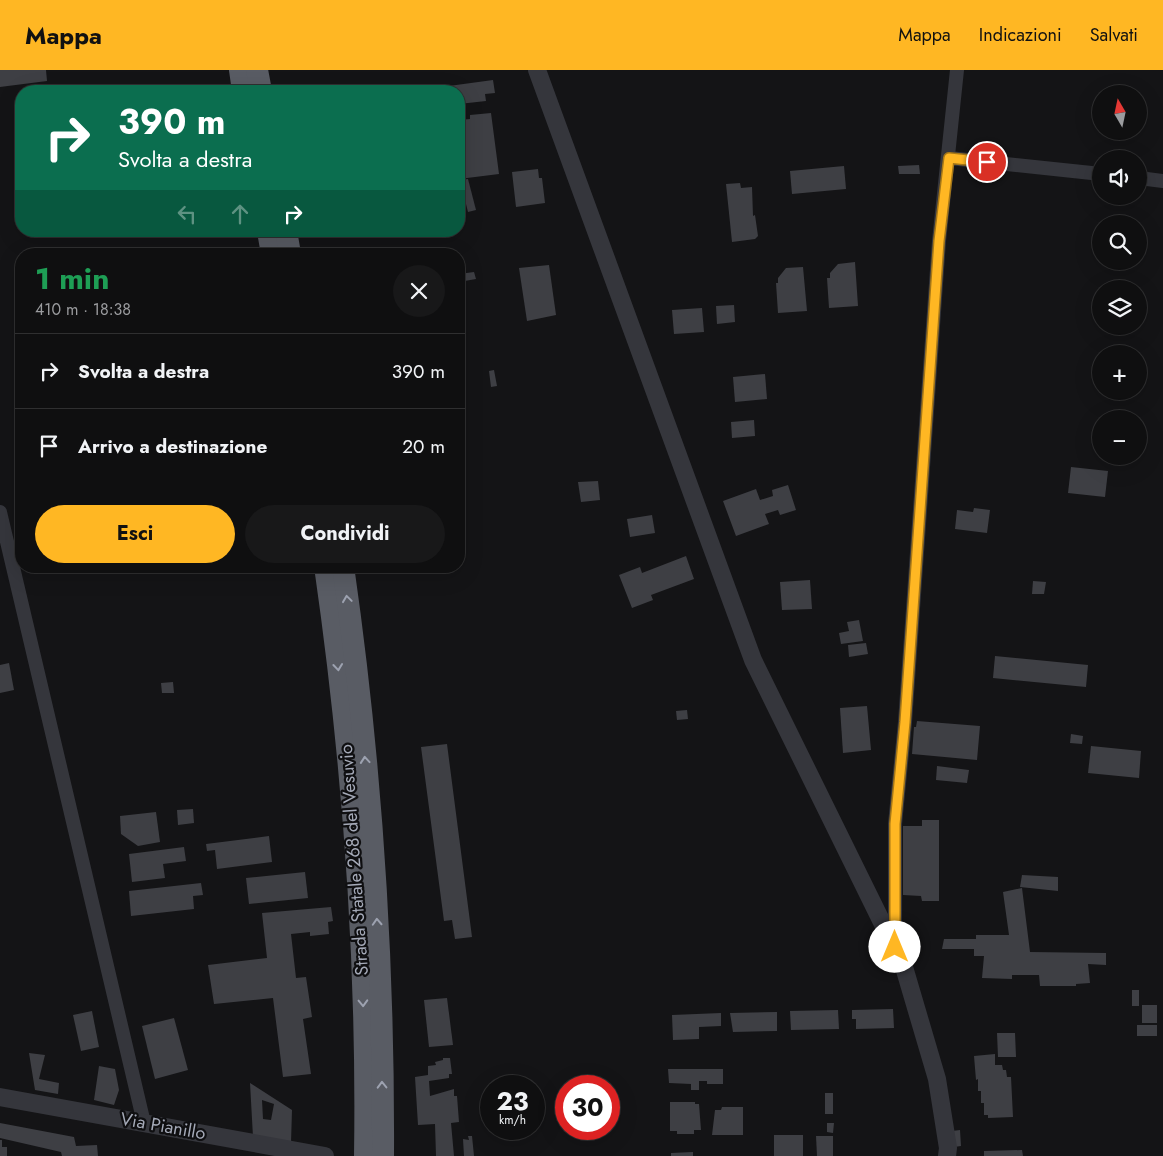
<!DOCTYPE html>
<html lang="it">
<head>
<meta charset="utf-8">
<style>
	:root { --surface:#0f0f10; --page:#181819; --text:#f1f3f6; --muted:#9b9c9f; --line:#2f2f30; --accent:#ffb723 }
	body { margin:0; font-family:Jost,sans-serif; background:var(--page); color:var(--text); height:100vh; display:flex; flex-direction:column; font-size:19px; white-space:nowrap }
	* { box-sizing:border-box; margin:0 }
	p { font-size:16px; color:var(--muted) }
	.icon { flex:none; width:28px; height:28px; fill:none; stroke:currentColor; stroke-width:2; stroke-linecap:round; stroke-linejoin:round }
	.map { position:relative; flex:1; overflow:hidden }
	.side { position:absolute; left:15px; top:178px; width:450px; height:325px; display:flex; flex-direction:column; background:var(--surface); border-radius:20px; box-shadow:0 5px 20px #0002,0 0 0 1px var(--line) }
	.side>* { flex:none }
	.top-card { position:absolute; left:15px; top:15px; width:450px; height:152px; border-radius:20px; box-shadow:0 5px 20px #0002,0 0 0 1px var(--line); background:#0b6e4f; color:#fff; overflow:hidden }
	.needle { width:32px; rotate:351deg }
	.tools { position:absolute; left:1092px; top:15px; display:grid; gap:10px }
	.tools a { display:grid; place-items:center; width:55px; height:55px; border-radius:50%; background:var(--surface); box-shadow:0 5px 20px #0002,0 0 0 1px var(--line); font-size:25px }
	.speed { position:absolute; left:480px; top:1005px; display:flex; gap:10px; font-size:25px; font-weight:700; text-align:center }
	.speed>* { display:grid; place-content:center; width:65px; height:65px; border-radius:50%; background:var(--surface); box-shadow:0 5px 20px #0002,0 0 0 1px var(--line); line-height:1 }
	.speed small { font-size:12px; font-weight:400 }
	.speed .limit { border:8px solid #d22; background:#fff; color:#111 }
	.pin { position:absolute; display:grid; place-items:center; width:42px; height:42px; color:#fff; margin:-21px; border:2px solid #fff; border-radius:50%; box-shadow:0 1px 5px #0007 }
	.me { position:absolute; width:55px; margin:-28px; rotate:0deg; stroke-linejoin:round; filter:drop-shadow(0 0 4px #0008) }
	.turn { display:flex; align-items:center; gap:18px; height:105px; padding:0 20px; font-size:22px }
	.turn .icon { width:65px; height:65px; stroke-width:2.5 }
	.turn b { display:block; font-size:35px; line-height:42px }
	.lanes { display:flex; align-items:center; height:48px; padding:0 20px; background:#0003; justify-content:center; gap:25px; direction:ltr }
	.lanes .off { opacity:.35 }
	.round { display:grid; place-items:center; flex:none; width:52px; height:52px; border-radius:26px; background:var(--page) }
	.head { display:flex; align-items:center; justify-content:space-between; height:85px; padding:0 20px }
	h1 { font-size:30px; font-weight:700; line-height:38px; color:#1e9e55 }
	.action { display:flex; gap:10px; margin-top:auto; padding:10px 20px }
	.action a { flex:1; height:58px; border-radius:30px; background:var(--accent); color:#111; font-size:20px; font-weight:700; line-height:58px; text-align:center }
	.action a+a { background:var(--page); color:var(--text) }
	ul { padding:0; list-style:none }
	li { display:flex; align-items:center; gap:15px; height:75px; padding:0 20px; border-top:1px solid var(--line) }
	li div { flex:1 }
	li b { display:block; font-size:19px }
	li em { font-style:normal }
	header { display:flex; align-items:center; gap:30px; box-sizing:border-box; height:70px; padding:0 25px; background:var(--accent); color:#111 }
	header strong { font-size:24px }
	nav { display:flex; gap:28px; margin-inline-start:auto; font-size:18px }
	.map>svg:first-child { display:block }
	.building { fill:#3e3f44; fill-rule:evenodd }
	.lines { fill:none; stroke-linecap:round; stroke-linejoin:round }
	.minor { stroke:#35363c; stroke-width:14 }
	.tertiary { stroke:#35363c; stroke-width:18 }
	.trunk { stroke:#595c64; stroke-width:22 }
	.oneway { stroke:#9da2b0 }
	.route-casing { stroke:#a67717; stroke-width:12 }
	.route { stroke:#ffb723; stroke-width:9 }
	.labels { text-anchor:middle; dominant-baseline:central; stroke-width:4.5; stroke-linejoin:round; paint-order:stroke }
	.street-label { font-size:18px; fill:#a5aab8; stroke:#0f0f11 }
</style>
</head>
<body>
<header>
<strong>Mappa</strong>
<nav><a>Mappa</a><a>Indicazioni</a><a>Salvati</a></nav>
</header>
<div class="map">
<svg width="1163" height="1086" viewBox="0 0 1163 1086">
	<rect width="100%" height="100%" fill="#141416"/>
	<g class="building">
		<path d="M 0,0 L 46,0 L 47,11 L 0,17 Z"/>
		<path d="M 493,10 L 495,23 L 485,24 L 486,31 L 459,34 L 459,21 L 412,21 Z"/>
		<path d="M 491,43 L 499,104 L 459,109 L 459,85 L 464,84 L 460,50 L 470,49 L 470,45 Z"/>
		<path d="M 919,95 L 920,104 L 899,104 L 898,96 Z"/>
		<path d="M 844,96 L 846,119 L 792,124 L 790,101 Z"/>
		<path d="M 538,99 L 539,108 L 542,108 L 545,133 L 516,137 L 512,102 Z"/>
		<path d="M 468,109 L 476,140 L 468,142 L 460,110 Z"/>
		<path d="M 740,113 L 741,118 L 752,117 L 753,146 L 755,145 L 758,166 L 755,169 L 732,172 L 726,114 Z"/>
		<path d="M 855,192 L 858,236 L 829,238 L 827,208 L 830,208 L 830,203 L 838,194 Z"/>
		<path d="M 549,195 L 556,245 L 527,251 L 519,198 Z"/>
		<path d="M 803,197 L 807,241 L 778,243 L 776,213 L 778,213 L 778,208 L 786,198 Z"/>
		<path d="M 474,202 L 476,209 L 459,212 L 459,204 Z"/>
		<path d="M 734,235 L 735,252 L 717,254 L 716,236 Z"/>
		<path d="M 702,238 L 704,262 L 674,264 L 672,240 Z"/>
		<path d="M 494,300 L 497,316 L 491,317 L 489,301 Z"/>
		<path d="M 765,304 L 767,329 L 735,332 L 733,307 Z"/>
		<path d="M 754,350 L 755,366 L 732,368 L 731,352 Z"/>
		<path d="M 1071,397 L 1108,401 L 1105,427 L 1068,423 Z"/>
		<path d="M 598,411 L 600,430 L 581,432 L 578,412 Z"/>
		<path d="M 788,415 L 796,440 L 780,445 L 778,440 L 765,444 L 769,454 L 736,466 L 723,431 L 756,419 L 760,430 L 773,426 L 772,420 Z"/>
		<path d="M 974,438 L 990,440 L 987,463 L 955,459 L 957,440 L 973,442 Z"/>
		<path d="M 652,445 L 655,463 L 630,467 L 627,449 Z"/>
		<path d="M 686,486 L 694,509 L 651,525 L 653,530 L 632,538 L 619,505 L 640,497 L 642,503 Z"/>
		<path d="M 810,510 L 812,539 L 782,540 L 780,512 Z"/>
		<path d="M 1033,511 L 1046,512 L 1044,524 L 1032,524 Z"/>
		<path d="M 859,550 L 863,571 L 841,574 L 839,563 L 849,561 L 847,552 Z"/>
		<path d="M 866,573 L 868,584 L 849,587 L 848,575 Z"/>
		<path d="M 995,586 L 1088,595 L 1086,617 L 993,608 Z"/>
		<path d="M 9,593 L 14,620 L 0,623 L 0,595 Z"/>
		<path d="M 173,612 L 174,623 L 162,623 L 161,613 Z"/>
		<path d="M 867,636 L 871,680 L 843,683 L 840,638 Z"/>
		<path d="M 687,640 L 688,649 L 677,650 L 676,641 Z"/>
		<path d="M 917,651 L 980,656 L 977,690 L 912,684 L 914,657 L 916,657 Z"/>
		<path d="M 1071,664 L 1083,666 L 1082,674 L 1070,673 Z"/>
		<path d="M 447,674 L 472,867 L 455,869 L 452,850 L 444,851 L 421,677 Z"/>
		<path d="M 1091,676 L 1141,681 L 1139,708 L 1088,703 Z"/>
		<path d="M 937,696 L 969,700 L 967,713 L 936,710 Z"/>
		<path d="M 193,739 L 194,753 L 178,755 L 177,740 Z"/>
		<path d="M 156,742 L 160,772 L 138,776 L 121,764 L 120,746 Z"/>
		<path d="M 922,750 L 939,750 L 939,831 L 922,831 L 921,826 L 903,825 L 903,756 L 922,756 Z"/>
		<path d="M 269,766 L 272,792 L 217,799 L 215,780 L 207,781 L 206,774 Z"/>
		<path d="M 184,777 L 186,791 L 163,794 L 165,808 L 132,812 L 129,784 Z"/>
		<path d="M 305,802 L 308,828 L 249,834 L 246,808 Z"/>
		<path d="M 1022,805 L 1058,807 L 1058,821 L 1020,817 Z"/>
		<path d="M 201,813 L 203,825 L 193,826 L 194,839 L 131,846 L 129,821 Z"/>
		<path d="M 1022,818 L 1030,882 L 1106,883 L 1106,895 L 1088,894 L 1090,913 L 1076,914 L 1076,916 L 1040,916 L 1039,905 L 1012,905 L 1012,909 L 982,908 L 984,886 L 974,886 L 974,879 L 942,879 L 944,869 L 976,869 L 976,865 L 1009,865 L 1003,822 Z"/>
		<path d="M 331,837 L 333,851 L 328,852 L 329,864 L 310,866 L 310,862 L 291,864 L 296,908 L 306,907 L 312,947 L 303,949 L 311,1004 L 283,1007 L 273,928 L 214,934 L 208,895 L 267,888 L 262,843 Z"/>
		<rect x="1132" y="920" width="7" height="16"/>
		<path d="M 447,928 L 453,975 L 429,977 L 424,930 Z"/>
		<rect x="1142" y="935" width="15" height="18"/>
		<path d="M 893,939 L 894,958 L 856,959 L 856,949 L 852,949 L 852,940 Z"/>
		<path d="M 838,940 L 839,959 L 791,960 L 790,941 Z"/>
		<path d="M 92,941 L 99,977 L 81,981 L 73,945 Z"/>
		<path d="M 777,942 L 777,961 L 733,962 L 730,943 Z"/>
		<path d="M 721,943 L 721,956 L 699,957 L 699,969 L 673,970 L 672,945 Z"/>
		<path d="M 174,948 L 188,1000 L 155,1009 L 142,956 Z"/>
		<rect x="1137" y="955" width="20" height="11"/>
		<path d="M 997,963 L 1015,963 L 1016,987 L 998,987 Z"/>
		<path d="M 29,983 L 45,985 L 39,1009 L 59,1013 L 58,1024 L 35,1020 Z"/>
		<path d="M 995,984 L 995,995 L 1002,995 L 1003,1000 L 1006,1000 L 1007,1007 L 1011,1007 L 1013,1047 L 988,1048 L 988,1045 L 984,1045 L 984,1033 L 981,1033 L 981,1021 L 978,1021 L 978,1009 L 976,1010 L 974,986 Z"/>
		<path d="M 443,988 L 450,988 L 452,1004 L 449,1004 L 449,1008 L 429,1011 L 430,1026 L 454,1019 L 454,1026 L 457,1026 L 459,1052 L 451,1053 L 454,1086 L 436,1086 L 435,1054 L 418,1055 L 415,1007 L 428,1005 L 428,996 L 436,995 L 435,992 L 443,990 Z"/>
		<path d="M 99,996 L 115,999 L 119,1020 L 114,1035 L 94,1030 Z"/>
		<path d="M 668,999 L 723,999 L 723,1014 L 707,1014 L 707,1011 L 699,1011 L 699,1020 L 691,1020 L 691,1014 L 669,1013 Z"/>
		<path d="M 250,1013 L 292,1040 L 291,1073 L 253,1067 ZM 262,1030 L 274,1034 L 271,1050 L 263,1049 Z"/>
		<rect x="825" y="1023" width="8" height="21"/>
		<path d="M 670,1032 L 695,1032 L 695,1034 L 699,1034 L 701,1060 L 694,1060 L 694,1064 L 677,1064 L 677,1061 L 670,1061 Z"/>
		<path d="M 722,1037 L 743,1037 L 743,1065 L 712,1065 L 715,1040 L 721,1040 Z"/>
		<path d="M 0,1053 L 74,1067 L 76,1076 L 97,1075 L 98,1086 L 62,1086 L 61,1082 L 0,1068 Z"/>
		<path d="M 827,1053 L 834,1053 L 833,1063 L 827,1062 Z"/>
		<path d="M 960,1060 L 961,1076 L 954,1077 L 952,1061 Z"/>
		<rect x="774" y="1065" width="29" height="21"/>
		<path d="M 468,1066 L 472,1066 L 474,1086 L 464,1086 L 463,1069 L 469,1070 Z"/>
		<path d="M 816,1066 L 833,1066 L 833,1086 L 817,1086 Z"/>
		<path d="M 0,1070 L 2,1070 L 2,1077 L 7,1077 L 7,1086 L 0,1086 Z"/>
		<path d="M 1022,1080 L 1023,1086 L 984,1086 L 984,1081 Z"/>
		<path d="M 693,1082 L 693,1086 L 671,1086 L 671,1083 Z"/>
	</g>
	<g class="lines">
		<g class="minor">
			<path d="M 949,88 L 1101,104"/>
			<path d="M 1139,108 L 1163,111"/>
			<path d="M 0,442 L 144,1053"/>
			<path d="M 895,877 L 895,754 L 905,652 L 939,171 L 957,0"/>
		</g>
		<g class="tertiary">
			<path d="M 537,0 L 753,590 L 904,897 L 937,1009 L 948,1078 L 947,1086"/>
			<path d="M 0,1027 L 325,1086"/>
		</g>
		<g class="trunk">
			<path d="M 240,0 L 243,21"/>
			<path d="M 257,0 L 261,21"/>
			<path d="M 268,161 L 272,184"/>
			<path d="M 286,161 L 290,184"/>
			<path d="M 325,496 C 353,691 368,889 365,1086"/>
			<path d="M 343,496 C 371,691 384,889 383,1086"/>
		</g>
	</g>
	<defs><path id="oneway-chevron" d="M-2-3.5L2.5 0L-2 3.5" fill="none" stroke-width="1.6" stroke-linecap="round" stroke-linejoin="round" transform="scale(1.25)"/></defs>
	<g class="oneway">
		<use href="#oneway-chevron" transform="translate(347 529) rotate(-98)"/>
		<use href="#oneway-chevron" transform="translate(338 597) rotate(84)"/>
		<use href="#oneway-chevron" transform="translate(365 690) rotate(-95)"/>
		<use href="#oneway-chevron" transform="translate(377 852) rotate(-93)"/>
		<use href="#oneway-chevron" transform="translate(363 933) rotate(88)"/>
		<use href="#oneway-chevron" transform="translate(382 1015) rotate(-91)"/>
	</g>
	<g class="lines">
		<defs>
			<path id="route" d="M 895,877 L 895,754 L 905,652 L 939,171 L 949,88 L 987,92"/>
		</defs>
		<use href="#route" class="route-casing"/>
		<use href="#route" class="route"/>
	</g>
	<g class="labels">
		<g class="street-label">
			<text transform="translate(354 790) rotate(-94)">Strada Statale 268 del Vesuvio</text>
			<text transform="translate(163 1056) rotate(10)">Via Pianillo</text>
		</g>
	</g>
</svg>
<div class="tools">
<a><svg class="needle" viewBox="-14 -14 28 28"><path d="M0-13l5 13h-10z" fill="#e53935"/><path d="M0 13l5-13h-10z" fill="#9b9c9f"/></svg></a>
<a><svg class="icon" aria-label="sound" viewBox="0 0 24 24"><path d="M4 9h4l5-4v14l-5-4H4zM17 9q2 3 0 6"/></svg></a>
<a><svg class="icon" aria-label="search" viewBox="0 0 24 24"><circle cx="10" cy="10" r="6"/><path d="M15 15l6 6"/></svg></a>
<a><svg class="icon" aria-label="layers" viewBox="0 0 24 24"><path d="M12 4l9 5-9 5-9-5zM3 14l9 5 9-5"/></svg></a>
<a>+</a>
<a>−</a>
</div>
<div class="speed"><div>23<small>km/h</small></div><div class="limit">30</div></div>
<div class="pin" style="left:987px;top:92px;background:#d93025"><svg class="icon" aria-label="arrive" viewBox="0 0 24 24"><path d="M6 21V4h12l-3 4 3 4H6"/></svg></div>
<svg class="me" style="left:895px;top:877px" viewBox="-20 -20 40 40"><circle r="19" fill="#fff"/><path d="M0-13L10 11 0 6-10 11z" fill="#ffb723"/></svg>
<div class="top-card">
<div class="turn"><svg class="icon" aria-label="right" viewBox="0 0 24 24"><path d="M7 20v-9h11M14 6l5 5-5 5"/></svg><div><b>390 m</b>Svolta a destra</div></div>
<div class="lanes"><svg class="icon off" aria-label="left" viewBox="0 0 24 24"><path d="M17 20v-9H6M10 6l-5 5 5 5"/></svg><svg class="icon off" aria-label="ahead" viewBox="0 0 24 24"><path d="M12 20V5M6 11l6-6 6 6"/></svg><svg class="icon" aria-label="right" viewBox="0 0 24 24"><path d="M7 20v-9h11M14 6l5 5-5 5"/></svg></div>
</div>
<section class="side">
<div class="head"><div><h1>1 min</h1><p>410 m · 18:38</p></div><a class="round"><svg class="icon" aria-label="close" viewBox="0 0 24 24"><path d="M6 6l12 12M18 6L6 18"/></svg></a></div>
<ul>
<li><svg class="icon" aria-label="right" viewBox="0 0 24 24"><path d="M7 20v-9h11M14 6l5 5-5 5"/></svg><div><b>Svolta a destra</b></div><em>390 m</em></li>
<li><svg class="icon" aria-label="arrive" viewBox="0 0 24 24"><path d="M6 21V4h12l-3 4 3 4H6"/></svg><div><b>Arrivo a destinazione</b></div><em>20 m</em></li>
</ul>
<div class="action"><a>Esci</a><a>Condividi</a></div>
</section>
</div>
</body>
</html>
